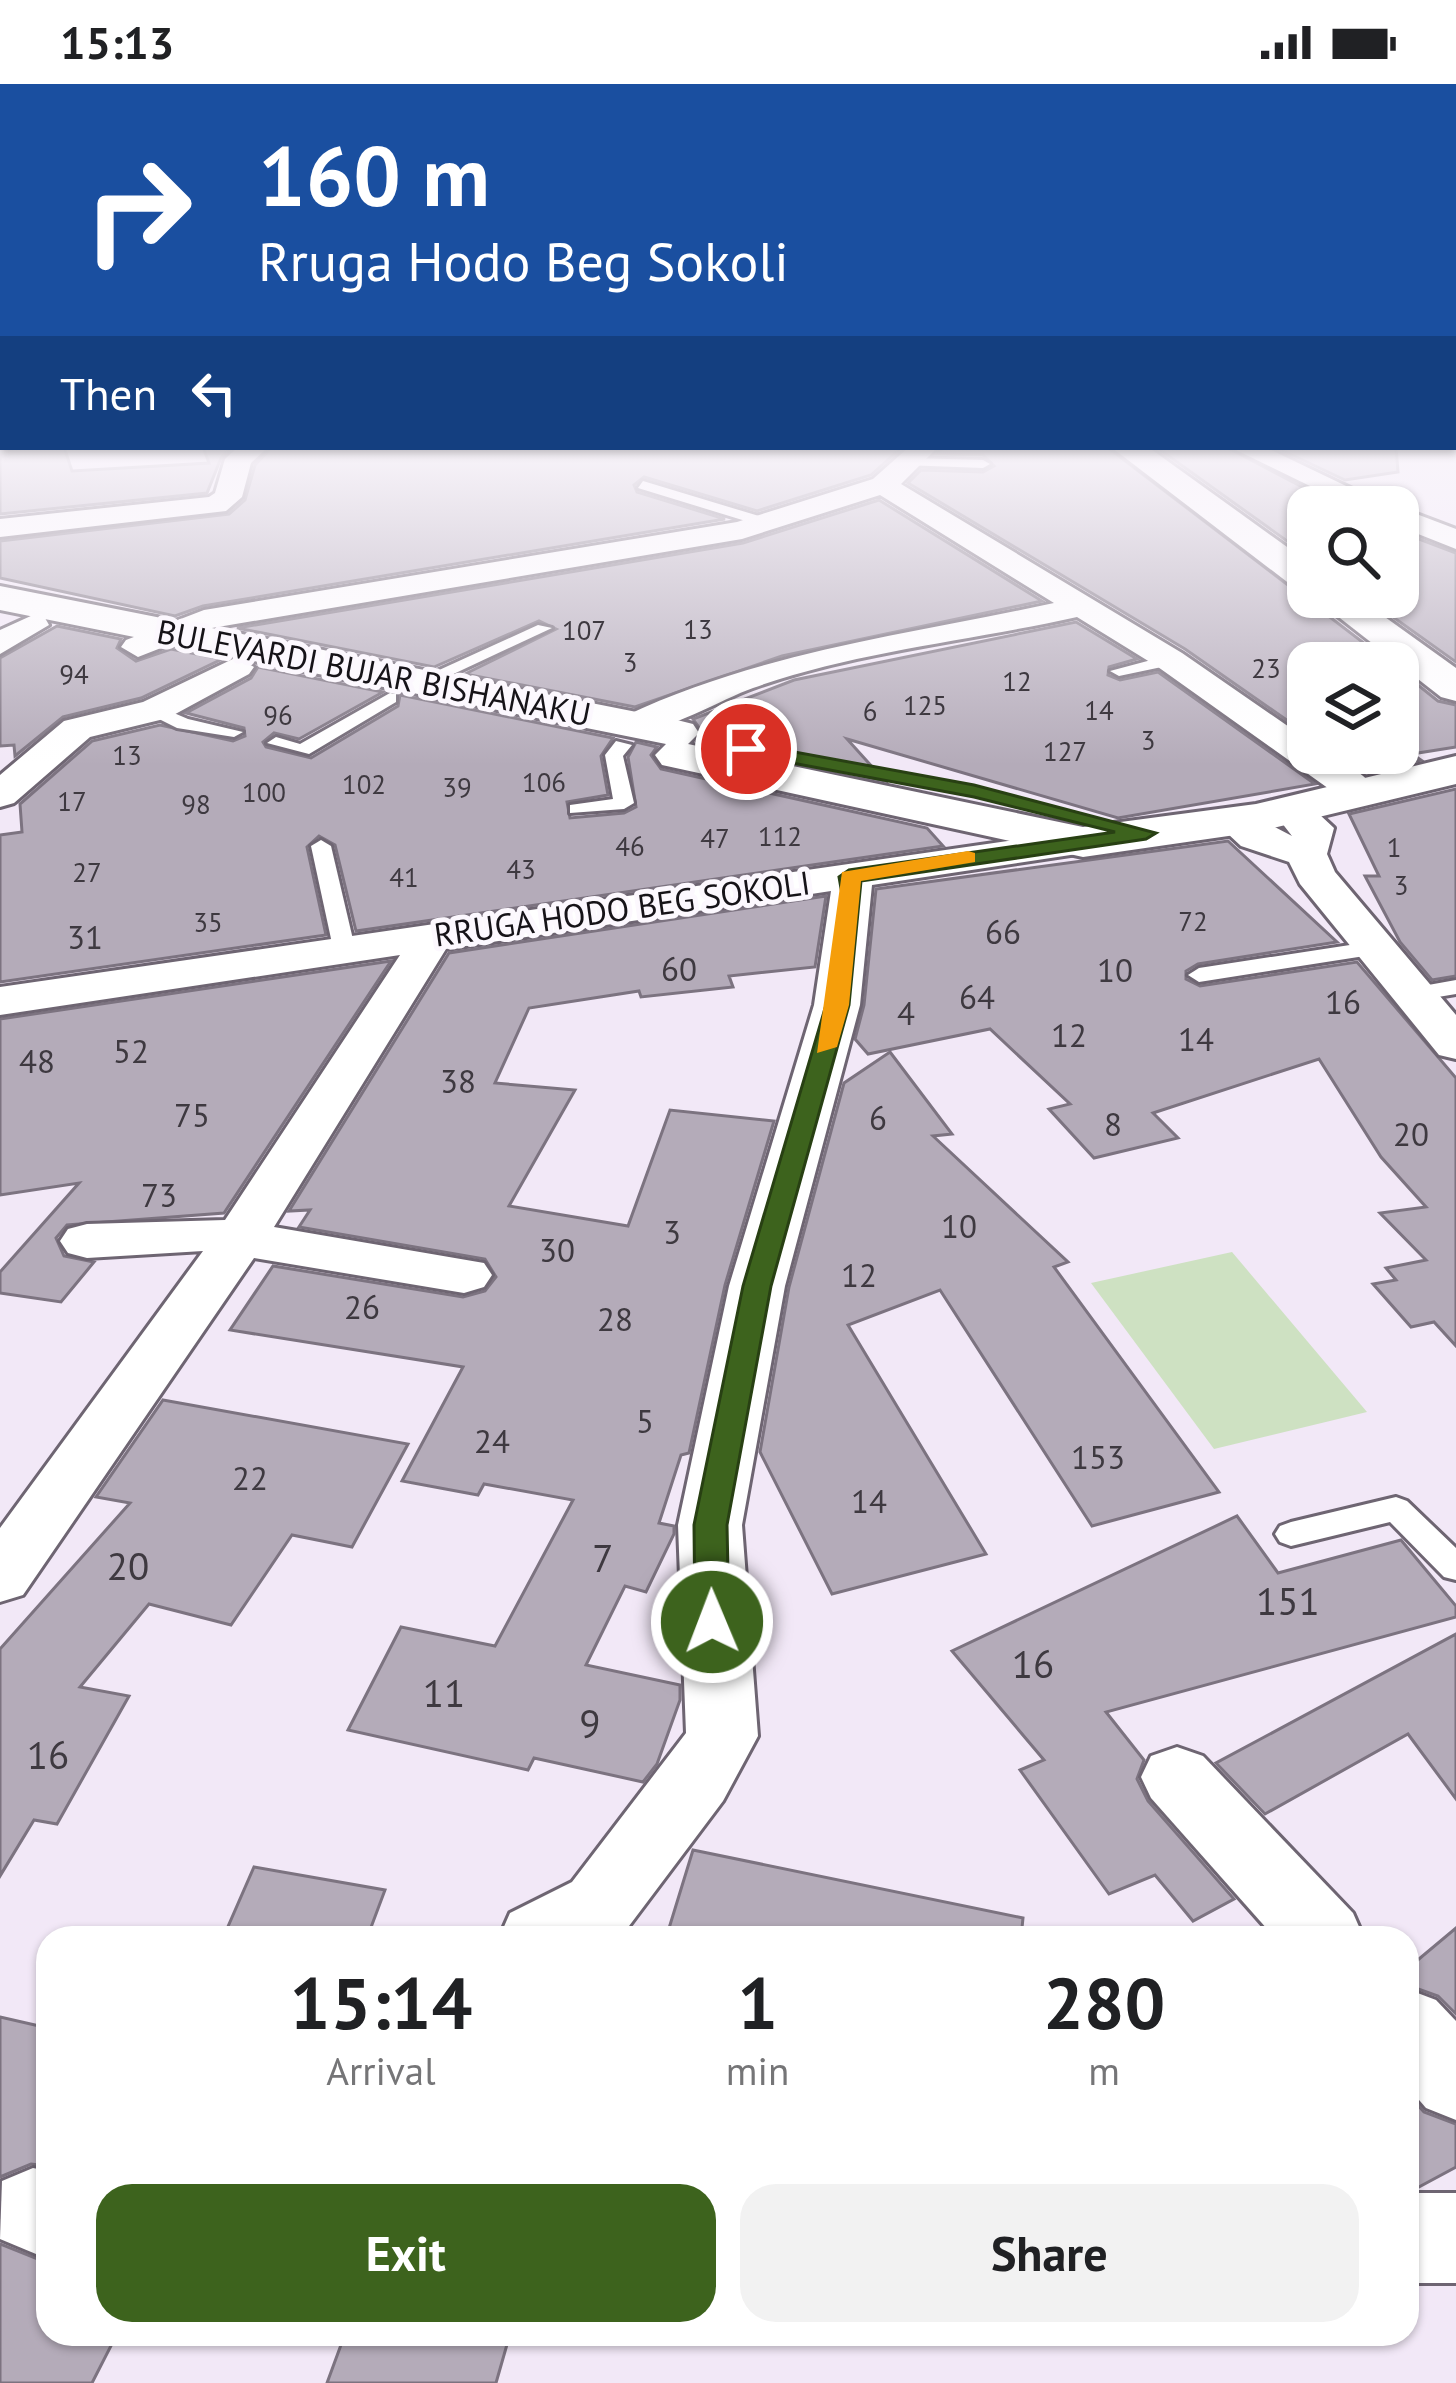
<!DOCTYPE html>
<html lang="en">
<head>
<meta charset="utf-8">
<style>
	:root { --surface:#fff; --page:#f2f2f2; --text:#202124; --muted:#757577; --accent:#3d631d }
	body { margin:0; font-family:"PT Sans",sans-serif; background:var(--page); color:var(--text); height:100vh; display:flex; flex-direction:column; font-size:45px; white-space:nowrap }
	* { box-sizing:border-box; margin:0 }
	p { font-size:39px; color:var(--muted) }
	.icon { flex:none; width:66px; height:66px; fill:none; stroke:currentColor; stroke-width:2; stroke-linecap:round; stroke-linejoin:round }
	.map { position:relative; flex:1; overflow:hidden }
	.side { position:absolute; left:36px; top:1842px; width:1383px; height:420px; display:flex; flex-direction:column; background:var(--surface); border-radius:36px; box-shadow:0 3px 9px #0004 }
	.side>* { flex:none }
	.banner { position:absolute; left:0px; top:0px; width:1458px; height:366px; box-shadow:0 3px 9px #0004; background:#1a4fa0; color:#fff; overflow:hidden }
	.controls { position:absolute; left:1287px; top:402px; display:grid; gap:24px }
	.controls a { display:grid; place-items:center; width:132px; height:132px; border-radius:24px; background:var(--surface); box-shadow:0 3px 9px #0004; font-size:60px }
	.pin { position:absolute; display:grid; place-items:center; width:102px; height:102px; color:#fff; margin:-51px; border:6px solid #fff; border-radius:50%; box-shadow:0 3px 12px #0007 }
	.me { position:absolute; width:132px; margin:-66px; rotate:359deg; stroke-linejoin:round; filter:drop-shadow(0 0 9px #0008) }
	.turn { display:flex; align-items:center; gap:42px; height:252px; padding:0 60px; font-size:54px }
	.turn .icon { width:156px; height:156px; stroke-width:2.5 }
	.turn b { display:block; font-size:84px; line-height:102px }
	.then { display:flex; align-items:center; height:114px; padding:0 60px; background:#0003; gap:24px; font-size:45px }
	.eta { display:flex; justify-content:space-evenly; align-items:center; height:204px; text-align:center }
	.eta b { font-size:72px; font-weight:600; line-height:84px }
	.button { display:flex; gap:24px; margin-top:auto; padding:24px 60px }
	.button a { flex:1; height:138px; border-radius:36px; background:var(--accent); color:#fff; font-size:48px; font-weight:600; line-height:138px; text-align:center }
	.button a+a { background:var(--page); color:var(--text) }
	.status { display:flex; justify-content:space-between; align-items:center; height:84px; padding:0 60px; background:var(--surface); direction:ltr }
	.status svg { height:33px; fill:currentColor }
	.map>svg:first-child { display:block }
	.green { fill:#cee1c2 }
	.building { fill:#b4abb9; stroke:#7c7380; stroke-width:3 }
	.lines { fill:none; stroke-linecap:round; stroke-linejoin:round }
	.lane-casing { stroke:#6e6572; stroke-width:6 }
	.street-casing { stroke:#6e6572; stroke-width:6 }
	.secondary-casing { stroke:#6e6572; stroke-width:6 }
	.lane { fill:#fff; fill-rule:evenodd }
	.street { fill:#fff; fill-rule:evenodd }
	.secondary { fill:#fff; fill-rule:evenodd }
	.route { fill:#3d631d; stroke:#284013; stroke-width:3 }
	.slow { fill:#f59e0b }
	.labels { text-anchor:middle; dominant-baseline:central; stroke-width:10; stroke-linejoin:round; paint-order:stroke }
	.far-number-label { font-size:27px; fill:#3e3940 }
	.far-street-label { font-size:33px; fill:#161318; stroke:#fcf8fe }
	.number-label { font-size:33px; fill:#3e3940 }
	.near-number-label { font-size:39px; fill:#3e3940 }
</style>
</head>
<body>
<div class="status"><b>15:13</b><svg viewBox="0 0 49 12"><path d="M0 12V9h3v3zM5 12V6h3v6zM10 12V3h3v9zM15 12V0h3v12zM26 1h20v11H26zM47 4h2v5h-2z"/></svg></div>
<div class="map">
<svg width="1456" height="2299" viewBox="0 0 1456 2299">
	<rect width="100%" height="100%" fill="#f2e8f7"/>
	<path class="green" d="M 1232,1168 L 1367,1328 L 1214,1365 L 1091,1199 Z"/>
	<g class="building">
		<path d="M 0,363 L 64,363 L 72,387 L 209,379 L 203,363 L 231,363 L 221,374 L 207,409 L 0,430 Z"/>
		<path d="M 272,363 L 902,363 L 871,391 L 757,427 L 644,393 L 634,401 L 637,408 L 725,435 L 203,522 L 175,532 L 0,494 L 0,457 L 229,430 L 245,416 L 255,381 Z"/>
		<path d="M 943,363 L 1107,363 L 1390,579 L 1308,579 L 1308,651 L 1185,565 L 908,399 L 921,386 L 983,388 L 994,382 L 983,371 L 937,370 Z"/>
		<path d="M 1156,363 L 1226,363 L 1308,406 L 1308,472 Z"/>
		<path d="M 1275,363 L 1396,363 L 1398,388 L 1345,396 Z"/>
		<path d="M 879,416 L 1042,517 L 782,572 L 635,623 L 465,590 L 556,545 L 539,537 L 434,583 L 237,544 L 743,459 Z"/>
		<path d="M 1398,447 L 1456,469 L 1456,578 L 1365,513 L 1398,513 Z"/>
		<path d="M 1076,538 L 1137,575 L 1109,583 L 1108,591 L 1120,596 L 1158,588 L 1315,700 L 1118,734 L 847,655 L 885,697 L 697,657 L 703,649 L 693,635 L 794,596 Z"/>
		<path d="M 57,542 L 121,555 L 117,564 L 136,577 L 171,565 L 222,575 L 141,614 L 63,633 L 15,672 L 14,661 L 0,662 L 0,574 Z"/>
		<path d="M 258,583 L 383,608 L 299,655 L 274,649 L 263,658 L 266,663 L 311,674 L 398,622 L 400,611 L 613,654 L 601,672 L 608,711 L 567,718 L 570,734 L 624,729 L 636,723 L 628,673 L 636,658 L 657,663 L 651,671 L 661,685 L 927,744 L 943,762 L 356,847 L 335,761 L 319,752 L 307,763 L 326,851 L 0,898 L 0,751 L 22,748 L 20,720 L 92,657 L 160,641 L 233,657 L 245,652 L 244,644 L 186,629 L 251,594 Z"/>
		<path d="M 1398,585 L 1438,617 L 1456,621 L 1456,663 L 1412,670 L 1421,676 L 1366,689 L 1332,669 L 1398,669 Z"/>
		<path d="M 1456,705 L 1456,892 L 1432,896 L 1400,858 L 1365,792 L 1379,792 L 1349,730 Z"/>
		<path d="M 1228,757 L 1337,858 L 1198,880 L 1186,887 L 1186,895 L 1200,902 L 1357,878 L 1456,994 L 1456,1262 L 1434,1238 L 1411,1243 L 1373,1200 L 1396,1196 L 1386,1184 L 1426,1176 L 1380,1129 L 1426,1123 L 1381,1073 L 1319,975 L 1153,1029 L 1178,1054 L 1094,1074 L 1049,1025 L 1070,1020 L 990,945 L 868,970 L 855,955 L 864,921 L 876,805 Z"/>
		<path d="M 826,812 L 815,883 L 729,892 L 733,903 L 641,913 L 639,907 L 529,924 L 495,999 L 575,1006 L 509,1122 L 628,1142 L 670,1026 L 774,1037 L 725,1201 L 689,1369 L 681,1371 L 659,1439 L 674,1442 L 674,1450 L 646,1508 L 625,1502 L 586,1581 L 680,1601 L 680,1616 L 657,1680 L 643,1698 L 534,1674 L 528,1686 L 348,1646 L 401,1543 L 495,1562 L 573,1416 L 484,1400 L 478,1411 L 402,1397 L 463,1283 L 230,1246 L 273,1182 L 463,1213 L 485,1207 L 496,1193 L 485,1175 L 299,1143 L 310,1126 L 289,1127 L 449,869 Z"/>
		<path d="M 391,877 L 224,1129 L 67,1141 L 56,1154 L 64,1172 L 94,1178 L 61,1218 L 0,1209 L 0,1188 L 79,1099 L 0,1111 L 0,935 Z"/>
		<path d="M 890,968 L 952,1050 L 933,1052 L 1068,1178 L 1054,1183 L 1219,1408 L 1092,1442 L 940,1206 L 848,1241 L 986,1470 L 832,1510 L 760,1368 L 789,1203 L 844,999 Z"/>
		<path d="M 163,1316 L 408,1360 L 352,1463 L 292,1451 L 231,1541 L 149,1520 L 80,1603 L 129,1612 L 57,1740 L 34,1736 L 0,1792 L 0,1565 L 130,1419 L 96,1413 Z"/>
		<path d="M 1237,1432 L 1278,1489 L 1401,1456 L 1456,1522 L 1456,1533 L 1106,1628 L 1144,1676 L 1137,1695 L 1148,1717 L 1234,1815 L 1193,1837 L 1155,1791 L 1109,1810 L 1020,1686 L 1044,1676 L 952,1567 Z"/>
		<path d="M 1456,1550 L 1456,1715 L 1408,1650 L 1265,1730 L 1216,1679 Z"/>
		<path d="M 693,1766 L 1023,1834 L 1021,1854 L 666,1854 Z"/>
		<path d="M 254,1783 L 385,1806 L 367,1854 L 223,1854 Z"/>
		<path d="M 1456,1844 L 1456,1930 L 1438,1912 L 1407,1901 L 1407,1885 Z"/>
		<path d="M 0,1933 L 48,1944 L 48,2082 L 31,2080 L 0,2093 Z"/>
		<path d="M 1407,2009 L 1424,2028 L 1456,2040 L 1456,2083 L 1417,2104 L 1407,2104 Z"/>
		<path d="M 0,2160 L 48,2179 L 48,2250 L 117,2250 L 92,2299 L 0,2299 Z"/>
		<path d="M 345,2250 L 510,2250 L 496,2299 L 327,2299 Z"/>
	</g>
	<g class="lines">
		<defs>
			<g id="lane">
				<path d="M 909,374 L 983,376 L 990,380 L 983,384 L 904,381 Z"/>
				<path d="M 643,397 L 772,436 L 774,439 L 762,442 L 638,404 Z"/>
				<path d="M 538,541 L 552,544 L 430,601 L 415,597 Z"/>
				<path d="M 1170,571 L 1176,572 L 1176,580 L 1119,592 L 1110,587 Z"/>
				<path d="M 390,609 L 396,610 L 396,618 L 309,670 L 267,659 L 276,653 L 300,660 Z"/>
				<path d="M 155,621 L 188,635 L 243,648 L 234,653 L 177,644 L 149,630 L 149,622 Z"/>
				<path d="M 616,657 L 632,661 L 623,672 L 634,719 L 624,725 L 570,729 L 570,721 L 613,715 L 605,671 Z"/>
				<path d="M 321,756 L 331,762 L 355,864 L 344,871 L 333,864 L 311,762 Z"/>
				<path d="M 1376,857 L 1384,859 L 1384,869 L 1199,898 L 1188,891 L 1199,884 Z"/>
				<path d="M 1456,896 L 1456,910 L 1414,917 L 1403,910 L 1406,905 Z"/>
				<path d="M 1396,1413 L 1407,1417 L 1456,1464 L 1456,1496 L 1444,1493 L 1390,1438 L 1291,1462 L 1280,1458 L 1275,1450 L 1280,1442 L 1291,1438 Z"/>
			</g>
			<g id="street">
				<path d="M 238,363 L 268,363 L 251,379 L 242,413 L 226,427 L 0,453 L 0,435 L 209,413 L 215,409 L 225,375 Z"/>
				<path d="M 909,363 L 938,363 L 901,400 L 1182,569 L 1308,656 L 1308,669 C 1334,669 1364,688 1379,709 L 1374,717 L 1346,717 L 1158,583 L 1077,533 C 970,557 857,567 753,604 C 721,615 655,655 625,648 L 620,640 L 625,632 C 763,567 908,551 1054,519 L 880,411 L 742,455 L 212,544 L 138,573 L 121,563 L 126,556 L 204,526 L 737,438 L 873,395 Z"/>
				<path d="M 1230,363 L 1265,363 L 1390,423 L 1353,423 Z"/>
				<path d="M 1398,423 L 1456,445 L 1456,465 L 1398,442 Z"/>
				<path d="M 33,531 L 45,534 L 49,541 L 0,570 L 0,546 Z"/>
				<path d="M 237,573 L 254,583 L 249,590 L 168,634 L 90,653 L 14,719 L 0,723 L 0,691 L 64,637 L 143,618 Z"/>
				<path d="M 1291,713 L 1305,717 L 1334,744 L 1327,770 L 1335,788 L 1456,931 L 1456,975 L 1439,971 L 1300,800 L 1289,778 L 1241,762 L 1214,737 L 1220,729 L 1248,729 L 1292,752 L 1271,725 Z"/>
				<path d="M 1083,746 L 1097,749 L 1103,758 L 1097,767 L 872,801 L 860,921 L 785,1202 L 742,1441 L 758,1652 L 723,1717 L 626,1846 L 612,1854 L 499,1854 L 510,1829 L 572,1798 L 686,1649 L 678,1441 L 729,1202 L 814,921 L 831,807 L 446,865 L 274,1143 L 484,1179 L 492,1191 L 484,1203 L 464,1209 L 254,1174 L 23,1511 L 0,1518 L 0,1444 L 203,1167 L 87,1174 L 68,1169 L 60,1157 L 68,1145 L 87,1140 L 225,1136 L 400,871 L 0,931 L 0,903 Z"/>
				<path d="M 1177,1663 L 1203,1672 L 1353,1829 L 1364,1854 L 1275,1854 L 1151,1714 L 1141,1693 L 1151,1672 Z"/>
				<path d="M 1407,1905 L 1436,1916 L 1456,1937 L 1456,2036 L 1426,2024 L 1407,2002 Z"/>
				<path d="M 33,2084 L 48,2087 L 48,2175 L 0,2155 L 2,2097 Z"/>
				<rect x="1407" y="2109" width="49" height="90"/>
			</g>
			<g id="secondary">
				<path d="M 1111,363 L 1148,363 L 1308,478 L 1308,507 L 1295,504 Z"/>
				<path d="M 0,502 L 677,636 L 693,640 L 699,649 L 688,660 L 1083,743 L 1256,720 L 1456,672 L 1456,700 L 1256,748 L 1083,773 L 662,681 L 655,671 L 666,660 L 0,526 Z"/>
				<path d="M 1313,513 L 1357,513 L 1456,584 L 1456,617 L 1441,613 Z"/>
			</g>
		</defs>
		<use href="#lane" class="lane-casing"/>
		<use href="#street" class="street-casing"/>
		<use href="#secondary" class="secondary-casing"/>
		<use href="#lane" class="lane"/>
		<use href="#street" class="street"/>
		<use href="#secondary" class="secondary"/>
	</g>
	<linearGradient id="sky" x2="0" y2="1"><stop stop-color="#9db2e4"/><stop offset="0.53" stop-color="#f9f5fb"/><stop offset="1" stop-color="#f9f5fb" stop-opacity="0"/></linearGradient>
	<rect width="1456" height="681" fill="url(#sky)"/>
	<path class="route" d="M 746,659 L 974,701 L 1156,749 L 1146,755 L 861,797 L 849,921 L 771,1202 L 727,1441 L 729,1538 L 724,1548 L 700,1548 L 695,1538 L 694,1441 L 743,1202 L 826,921 L 842,810 L 839,793 L 849,786 L 1115,748 L 974,713 L 739,669 L 737,665 Z"/>
	<path class="slow" d="M 968,767 L 975,769 L 975,778 L 861,797 L 849,921 L 837,963 L 817,969 L 842,788 Z"/>
	<g class="labels">
		<g class="far-number-label">
			<text x="698" y="545">13</text>
			<text x="584" y="546">107</text>
			<text x="630" y="578">3</text>
			<text x="1266" y="584">23</text>
			<text x="74" y="590">94</text>
			<text x="1017" y="597">12</text>
			<text x="925" y="621">125</text>
			<text x="1099" y="626">14</text>
			<text x="870" y="627">6</text>
			<text x="278" y="631">96</text>
			<text x="1148" y="656">3</text>
			<text x="1065" y="667">127</text>
			<text x="127" y="671">13</text>
			<text x="544" y="698">106</text>
			<text x="364" y="700">102</text>
			<text x="457" y="703">39</text>
			<text x="264" y="708">100</text>
			<text x="72" y="717">17</text>
			<text x="196" y="720">98</text>
			<text x="780" y="752">112</text>
			<text x="715" y="754">47</text>
			<text x="630" y="762">46</text>
			<text x="1394" y="763">1</text>
			<text x="521" y="785">43</text>
			<text x="87" y="788">27</text>
			<text x="404" y="793">41</text>
			<text x="1401" y="801">3</text>
			<text x="1193" y="837">72</text>
			<text x="208" y="838">35</text>
		</g>
		<g class="far-street-label">
			<text transform="translate(374 588) rotate(11)">BULEVARDI BUJAR BISHANAKU</text>
			<text transform="translate(622 824) rotate(-8)">RRUGA HODO BEG SOKOLI</text>
		</g>
		<g class="number-label">
			<text x="1003" y="847">66</text>
			<text x="85" y="852">31</text>
			<text x="679" y="884">60</text>
			<text x="1115" y="885">10</text>
			<text x="977" y="912">64</text>
			<text x="1343" y="917">16</text>
			<text x="906" y="928">4</text>
			<text x="1069" y="950">12</text>
			<text x="1196" y="954">14</text>
			<text x="131" y="966">52</text>
			<text x="37" y="976">48</text>
			<text x="458" y="996">38</text>
			<text x="192" y="1030">75</text>
			<text x="878" y="1033">6</text>
			<text x="1113" y="1039">8</text>
			<text x="1411" y="1049">20</text>
			<text x="159" y="1110">73</text>
			<text x="959" y="1141">10</text>
			<text x="672" y="1147">3</text>
			<text x="557" y="1165">30</text>
			<text x="859" y="1190">12</text>
			<text x="362" y="1222">26</text>
			<text x="615" y="1234">28</text>
			<text x="645" y="1336">5</text>
			<text x="492" y="1356">24</text>
			<text x="1098" y="1372">153</text>
			<text x="250" y="1393">22</text>
			<text x="869" y="1416">14</text>
		</g>
		<g class="near-number-label">
			<text x="603" y="1473">7</text>
			<text x="128" y="1481">20</text>
			<text x="1288" y="1516">151</text>
			<text x="1033" y="1579">16</text>
			<text x="444" y="1608">11</text>
			<text x="590" y="1638">9</text>
			<text x="48" y="1670">16</text>
		</g>
	</g>
</svg>
<div class="controls">
<a><svg class="icon" aria-label="search" viewBox="0 0 24 24"><circle cx="10" cy="10" r="6"/><path d="M15 15l6 6"/></svg></a>
<a><svg class="icon" aria-label="layers" viewBox="0 0 24 24"><path d="M12 4l9 5-9 5-9-5zM3 14l9 5 9-5"/></svg></a>
</div>
<div class="pin" style="left:746px;top:665px;background:#d93025"><svg class="icon" aria-label="arrive" viewBox="0 0 24 24"><path d="M6 21V4h12l-3 4 3 4H6"/></svg></div>
<svg class="me" style="left:712px;top:1538px" viewBox="-20 -20 40 40"><circle r="17" fill="#3d631d" stroke="#fff" stroke-width="3"/><path d="M0-11L8 9 0 5-8 9z" fill="#fff"/></svg>
<div class="banner">
<div class="turn"><svg class="icon" aria-label="right" viewBox="0 0 24 24"><path d="M7 20v-9h11M14 6l5 5-5 5"/></svg><div><b>160 m</b>Rruga Hodo Beg Sokoli</div></div>
<div class="then">Then<svg class="icon" aria-label="left" viewBox="0 0 24 24"><path d="M17 20v-9H6M10 6l-5 5 5 5"/></svg></div>
</div>
<section class="side">
<div class="eta">
<div><b>15:14</b><p>Arrival</p></div>
<div><b>1</b><p>min</p></div>
<div><b>280</b><p>m</p></div>
</div>
<div class="button"><a>Exit</a><a>Share</a></div>
</section>
</div>
</body>
</html>
